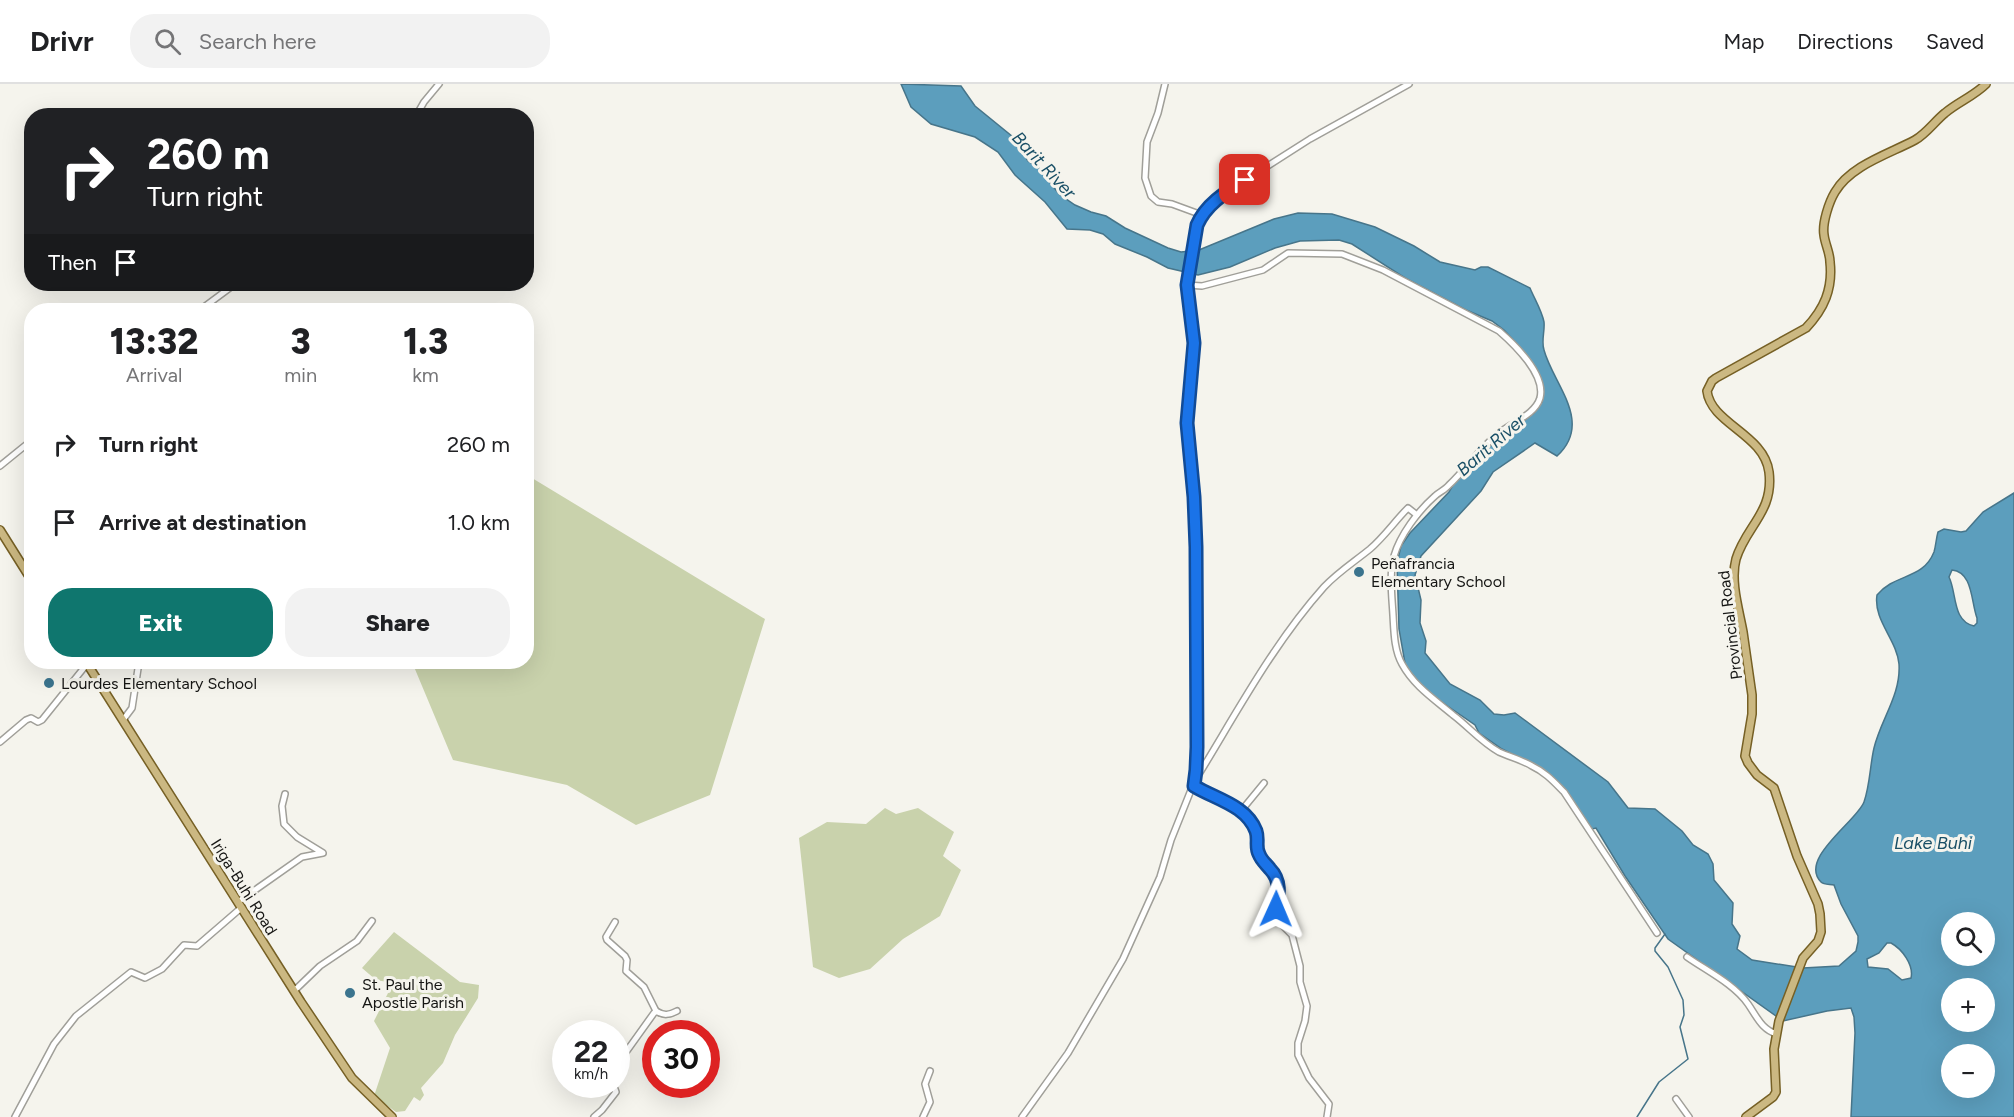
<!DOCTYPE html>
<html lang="en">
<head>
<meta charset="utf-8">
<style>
	:root { --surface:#fff; --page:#f2f2f2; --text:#202124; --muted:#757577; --line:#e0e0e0; --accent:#0f766e }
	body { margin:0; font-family:Figtree,sans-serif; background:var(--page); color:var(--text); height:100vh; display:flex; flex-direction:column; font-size:22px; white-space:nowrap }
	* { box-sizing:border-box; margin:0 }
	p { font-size:20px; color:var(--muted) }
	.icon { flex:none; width:33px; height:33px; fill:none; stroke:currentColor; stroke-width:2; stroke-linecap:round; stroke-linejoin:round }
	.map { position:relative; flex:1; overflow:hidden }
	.panel { position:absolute; left:24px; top:219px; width:510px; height:366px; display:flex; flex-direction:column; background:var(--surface); border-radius:24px; box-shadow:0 6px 24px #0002 }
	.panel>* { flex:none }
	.banner { position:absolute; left:24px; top:24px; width:510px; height:183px; border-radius:24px; box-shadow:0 6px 24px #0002; background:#202124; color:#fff; overflow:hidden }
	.tools { position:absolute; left:1941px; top:828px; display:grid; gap:12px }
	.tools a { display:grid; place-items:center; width:54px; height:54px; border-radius:50%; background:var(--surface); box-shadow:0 6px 24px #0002; font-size:30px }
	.speed { position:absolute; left:552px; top:936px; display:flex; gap:12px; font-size:30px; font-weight:700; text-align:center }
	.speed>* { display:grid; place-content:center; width:78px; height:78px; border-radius:50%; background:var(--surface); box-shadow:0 6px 24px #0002; line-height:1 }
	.speed small { font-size:15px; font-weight:400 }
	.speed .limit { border:9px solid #d22; background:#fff; color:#111 }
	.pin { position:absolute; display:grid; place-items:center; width:51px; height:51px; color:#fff; margin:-26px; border-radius:12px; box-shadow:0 3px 9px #0006 }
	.me { position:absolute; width:66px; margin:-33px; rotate:1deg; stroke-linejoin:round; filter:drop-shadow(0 0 4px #0008) }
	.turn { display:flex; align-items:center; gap:21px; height:126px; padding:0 24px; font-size:27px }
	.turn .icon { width:78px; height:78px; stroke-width:2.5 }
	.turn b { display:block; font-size:42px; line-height:51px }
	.then { display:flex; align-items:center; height:57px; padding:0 24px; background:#0003; gap:12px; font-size:22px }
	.eta { display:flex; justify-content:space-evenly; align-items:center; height:102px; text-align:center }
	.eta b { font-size:36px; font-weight:800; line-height:42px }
	.primary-button { display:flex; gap:12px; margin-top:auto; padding:12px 24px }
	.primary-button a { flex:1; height:69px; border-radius:24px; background:var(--accent); color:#fff; font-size:24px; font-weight:800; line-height:69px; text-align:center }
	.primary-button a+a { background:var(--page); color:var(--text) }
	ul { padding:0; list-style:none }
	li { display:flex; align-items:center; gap:18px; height:78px; padding:0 24px }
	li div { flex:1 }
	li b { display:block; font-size:22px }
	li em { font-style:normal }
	header { display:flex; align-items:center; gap:36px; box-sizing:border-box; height:84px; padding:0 30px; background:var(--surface); border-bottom:2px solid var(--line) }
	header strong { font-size:28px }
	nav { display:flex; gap:33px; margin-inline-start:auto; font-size:21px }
	.search { width:420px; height:54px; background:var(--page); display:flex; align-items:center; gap:15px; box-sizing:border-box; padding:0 21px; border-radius:24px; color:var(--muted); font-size:22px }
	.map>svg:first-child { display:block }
	.green { fill:#c9d2ac }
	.water { fill:#5c9ebd; stroke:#47758a; stroke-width:1.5; fill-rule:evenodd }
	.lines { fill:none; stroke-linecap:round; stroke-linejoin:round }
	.stream { stroke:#47758a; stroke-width:1.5 }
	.minor-casing { stroke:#a09f99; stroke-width:8 }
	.major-casing { stroke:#766025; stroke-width:10 }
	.minor { stroke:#fff; stroke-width:5 }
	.major { stroke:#cbb882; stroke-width:7 }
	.route-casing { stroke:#114b97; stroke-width:15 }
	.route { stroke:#1a73e8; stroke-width:10 }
	.poi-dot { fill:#3b748e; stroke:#f5f4ed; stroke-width:2 }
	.labels { text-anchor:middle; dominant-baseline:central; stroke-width:6; stroke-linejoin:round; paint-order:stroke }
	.poi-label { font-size:16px; fill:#161614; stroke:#f5f4ed; text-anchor:start }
	.street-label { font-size:16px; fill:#161614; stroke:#f5f4ed }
	.water-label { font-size:18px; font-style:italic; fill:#194f66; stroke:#f5f4ed }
</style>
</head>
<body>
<header>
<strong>Drivr</strong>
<div class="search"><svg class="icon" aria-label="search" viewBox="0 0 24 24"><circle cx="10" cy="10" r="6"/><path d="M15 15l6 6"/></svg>Search here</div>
<nav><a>Map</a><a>Directions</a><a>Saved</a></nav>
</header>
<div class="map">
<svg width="2014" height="1033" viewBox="0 0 2014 1033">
	<rect width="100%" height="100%" fill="#f5f4ed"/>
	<g class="green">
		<path d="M 527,391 L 765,535 L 710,711 L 636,741 L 567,701 L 453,676 L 412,578 L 526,578 Z"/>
		<path d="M 885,724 L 896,730 L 918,724 L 954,748 L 943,772 L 961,786 L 940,832 L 903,855 L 870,885 L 839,894 L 813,883 L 799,754 L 827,738 L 866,740 Z"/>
		<path d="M 394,848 L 460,898 L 479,901 L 478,914 L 455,951 L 443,979 L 421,1004 L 424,1011 L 420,1017 L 414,1013 L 405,1027 L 396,1028 L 374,1012 L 390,964 L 374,937 L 393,899 L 376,896 L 362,884 Z"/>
	</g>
	<path class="water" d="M 901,0 L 961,2 L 975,22 L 1013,53 L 1028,77 L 1038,83 L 1059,110 L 1075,121 L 1091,128 L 1106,132 L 1125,144 L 1168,164 L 1181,168 L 1199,166 L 1274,135 L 1298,129 L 1332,130 L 1375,143 L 1414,162 L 1440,178 L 1475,186 L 1481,183 L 1488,183 L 1530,204 C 1534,214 1542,227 1544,238 C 1545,247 1541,257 1544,266 C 1553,300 1594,338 1557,372 L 1535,359 L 1493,388 L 1481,407 L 1421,472 L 1415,491 L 1421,516 L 1420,539 L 1426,557 L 1425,569 L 1450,600 L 1480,616 L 1494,630 L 1504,631 L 1515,629 L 1608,698 L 1628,724 L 1655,725 L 1682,747 L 1693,761 L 1708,770 L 1713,780 L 1714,796 L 1733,819 L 1732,840 L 1740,852 L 1737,865 L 1752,876 L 1803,884 L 1839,882 L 1856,867 L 1858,858 L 1858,852 L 1841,820 L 1834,801 C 1830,800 1824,801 1821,798 C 1798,775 1857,737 1864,718 C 1870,701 1870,681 1874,664 C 1881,635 1901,611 1899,580 C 1897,556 1873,536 1877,511 C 1895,489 1923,496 1934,468 C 1936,461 1936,455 1938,448 L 1944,445 L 1961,448 L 1966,447 L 1983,428 L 2014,409 L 2014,1033 L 1851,1033 L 1855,949 L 1854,933 L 1851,924 L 1827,927 L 1783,937 L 1668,855 L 1625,792 L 1596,744 L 1592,745 L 1565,707 L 1530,679 L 1502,665 L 1479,649 L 1475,641 L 1430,610 L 1406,585 L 1399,545 L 1397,479 L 1401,462 L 1410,449 L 1449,408 L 1457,394 L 1488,364 L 1534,329 L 1542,318 L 1543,309 L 1527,273 L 1516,259 L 1504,246 L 1492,237 L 1466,226 L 1405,194 L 1352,160 L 1339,156 L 1300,157 L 1275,164 L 1230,183 L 1198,191 L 1168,184 L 1147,173 L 1115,160 L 1103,150 L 1090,146 L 1067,145 L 1045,118 L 1015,91 L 998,68 L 975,53 L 931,40 L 911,23 ZM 1952,486 C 1973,488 1971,518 1977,534 L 1977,539 L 1974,542 C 1952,537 1957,509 1949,493 ZM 1952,838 L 1984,838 L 1984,872 L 1952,872 ZM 1887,859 L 1891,859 C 1902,865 1914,881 1911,894 L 1902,896 L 1888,885 L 1868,883 L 1867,875 L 1879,869 ZM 1952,904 L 1984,904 L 1984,938 L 1952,938 ZM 1952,970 L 1984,970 L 1984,1004 L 1952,1004 Z"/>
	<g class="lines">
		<path class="stream" d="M 1637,1033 L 1659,998 L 1688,975 L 1680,943 L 1684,931 L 1683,916 L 1668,883 L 1655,867 L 1655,864 L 1665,850"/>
		<defs>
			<g id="minor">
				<path d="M 1165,0 L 1158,29 L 1147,58 L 1145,94 L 1151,112 L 1158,118 L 1172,120 L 1202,131"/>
				<path d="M 416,32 L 424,18 L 439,0"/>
				<path d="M 1187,201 L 1202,202 L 1263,186 L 1288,169 L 1342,170 L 1383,186 L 1499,247 C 1515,261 1546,291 1540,314 C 1535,331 1512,338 1499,349 C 1480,364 1466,385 1449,401 C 1445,406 1439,408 1435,412 C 1418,427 1400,451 1394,472 C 1389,490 1392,513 1393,531 C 1394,547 1394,566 1402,580 C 1414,602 1434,615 1453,631 C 1469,643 1481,658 1499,668 C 1510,673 1522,676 1532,682 C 1545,688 1554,698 1564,708 L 1657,849"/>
				<path d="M 200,226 L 235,200"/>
				<path d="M 0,382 L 32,356"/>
				<path d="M 123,636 L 132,624 L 139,578"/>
				<path d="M 0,658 L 26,636 L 31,634 L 38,638 L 42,636 L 87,580"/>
				<path d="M 1196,695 C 1236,630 1273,560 1324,503 C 1338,488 1354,478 1370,465 C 1384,453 1395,437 1408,424 L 1417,431"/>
				<path d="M 1194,702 L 1237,723 L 1256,748 L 1257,767 L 1259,772 L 1276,793 L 1278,811 L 1276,832 L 1279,838 L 1292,851 L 1300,882 L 1300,898 L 1307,922 L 1305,937 L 1298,959 L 1298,971 L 1309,994 L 1329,1020 L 1327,1033"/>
				<path d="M 1241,727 L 1264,699"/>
				<path d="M 238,818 L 302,773 L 323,769 L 297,753 L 284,740 L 282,722 L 285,710"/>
				<path d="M 615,838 L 606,853 L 607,856 L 625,872 L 627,876 L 626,887 L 644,903 L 656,927"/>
				<path d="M 1687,873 C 1707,887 1734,900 1748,920 C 1757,933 1762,946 1777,950"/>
				<path d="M 294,907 L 320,882 L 357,857 L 372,837"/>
				<path d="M 616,982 L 654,929 L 656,927 C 664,932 669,931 677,927"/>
				<path d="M 1676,1015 L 1689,1033"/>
				<path d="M 15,1033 L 54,960 L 76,932 L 131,888 L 145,894 L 162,885 L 184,861 L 197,862 L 241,824"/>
				<path d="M 594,1033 L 602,1026 L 616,1008 L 613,1000"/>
				<path d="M 923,1033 L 930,1018 L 925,1000 L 930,987"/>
				<path d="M 1022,1033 L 1068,969 L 1123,875 L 1160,793 L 1171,756 L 1195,696 L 1196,463 L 1194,413 L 1187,339 L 1194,259 L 1192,231 L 1187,201 L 1197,141 L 1208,123 L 1233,104 L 1310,55 L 1409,0"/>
			</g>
			<g id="major">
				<path d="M 0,446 L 32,497"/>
				<path d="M 86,578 L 301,918 L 352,994 L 392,1033"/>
				<path d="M 1746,1033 L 1773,1013 L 1776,1008 L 1774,965 L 1779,937 L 1803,874 L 1818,857 L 1821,848 L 1820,830 L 1818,820 L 1797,772 L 1774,704 L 1757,691 L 1748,679 L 1745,672 L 1752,630 L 1752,611 C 1749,590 1746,569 1743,548 C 1739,526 1730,497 1736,475 C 1746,442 1774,428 1769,388 C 1764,350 1711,340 1707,307 L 1712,297 L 1716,294 L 1806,244 C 1824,225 1833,205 1830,178 C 1830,169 1825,160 1824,151 C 1822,139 1829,118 1835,108 C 1851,81 1889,70 1915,56 C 1926,50 1935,37 1945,29 C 1958,18 1974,12 1986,0"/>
			</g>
		</defs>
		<use href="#minor" class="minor-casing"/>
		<use href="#major" class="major-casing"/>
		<use href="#minor" class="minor"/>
		<use href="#major" class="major"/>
	</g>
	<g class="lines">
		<defs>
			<path id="route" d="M 1245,96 C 1226,108 1206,120 1197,141 L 1187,201 L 1194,259 L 1187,339 L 1194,413 L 1196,463 L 1197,663 L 1196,686 L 1194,702 C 1215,715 1246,721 1256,747 C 1259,755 1255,763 1259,770 C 1261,776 1266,780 1270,785 C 1281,796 1279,811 1276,825"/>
		</defs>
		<use href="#route" class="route-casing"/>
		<use href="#route" class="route"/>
	</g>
	<g class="poi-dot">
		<circle cx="1359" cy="488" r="6"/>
		<circle cx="49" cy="599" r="6"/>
		<circle cx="350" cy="909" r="6"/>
	</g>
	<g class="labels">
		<g class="poi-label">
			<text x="1371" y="479">Peñafrancia<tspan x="1371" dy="18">Elementary School</tspan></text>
			<text x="61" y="599">Lourdes Elementary School</text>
			<text x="362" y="900">St. Paul the<tspan x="362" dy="18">Apostle Parish</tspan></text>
		</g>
		<g class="street-label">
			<text transform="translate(1730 541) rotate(-97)">Provincial Road</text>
			<text transform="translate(244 803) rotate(58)">Iriga-Buhi Road</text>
		</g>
		<g class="water-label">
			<text transform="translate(1044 81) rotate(47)">Barit River</text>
			<text transform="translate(1491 361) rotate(-41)">Barit River</text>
			<text x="1933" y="759">Lake Buhi</text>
		</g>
	</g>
</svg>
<div class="tools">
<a><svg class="icon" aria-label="search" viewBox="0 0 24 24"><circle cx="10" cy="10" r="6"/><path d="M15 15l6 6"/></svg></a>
<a>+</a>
<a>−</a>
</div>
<div class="speed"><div>22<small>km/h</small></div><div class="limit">30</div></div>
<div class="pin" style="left:1245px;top:96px;background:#d93025"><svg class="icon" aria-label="arrive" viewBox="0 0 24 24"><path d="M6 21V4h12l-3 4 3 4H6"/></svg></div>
<svg class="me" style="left:1276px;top:825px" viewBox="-20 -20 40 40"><path d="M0-17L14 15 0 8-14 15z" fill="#1a73e8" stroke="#fff" stroke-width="4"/></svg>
<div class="banner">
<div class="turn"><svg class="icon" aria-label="right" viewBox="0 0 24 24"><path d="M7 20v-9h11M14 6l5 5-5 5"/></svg><div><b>260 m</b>Turn right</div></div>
<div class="then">Then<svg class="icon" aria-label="arrive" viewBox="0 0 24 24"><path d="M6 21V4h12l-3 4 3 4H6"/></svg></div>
</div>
<section class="panel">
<div class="eta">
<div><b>13:32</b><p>Arrival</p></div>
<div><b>3</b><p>min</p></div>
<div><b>1.3</b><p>km</p></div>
</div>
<ul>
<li><svg class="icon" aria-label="right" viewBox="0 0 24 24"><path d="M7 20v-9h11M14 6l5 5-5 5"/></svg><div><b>Turn right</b></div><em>260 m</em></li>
<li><svg class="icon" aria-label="arrive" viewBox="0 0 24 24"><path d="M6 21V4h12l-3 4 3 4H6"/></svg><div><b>Arrive at destination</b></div><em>1.0 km</em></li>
</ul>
<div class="primary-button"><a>Exit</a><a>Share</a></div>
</section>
</div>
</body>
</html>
